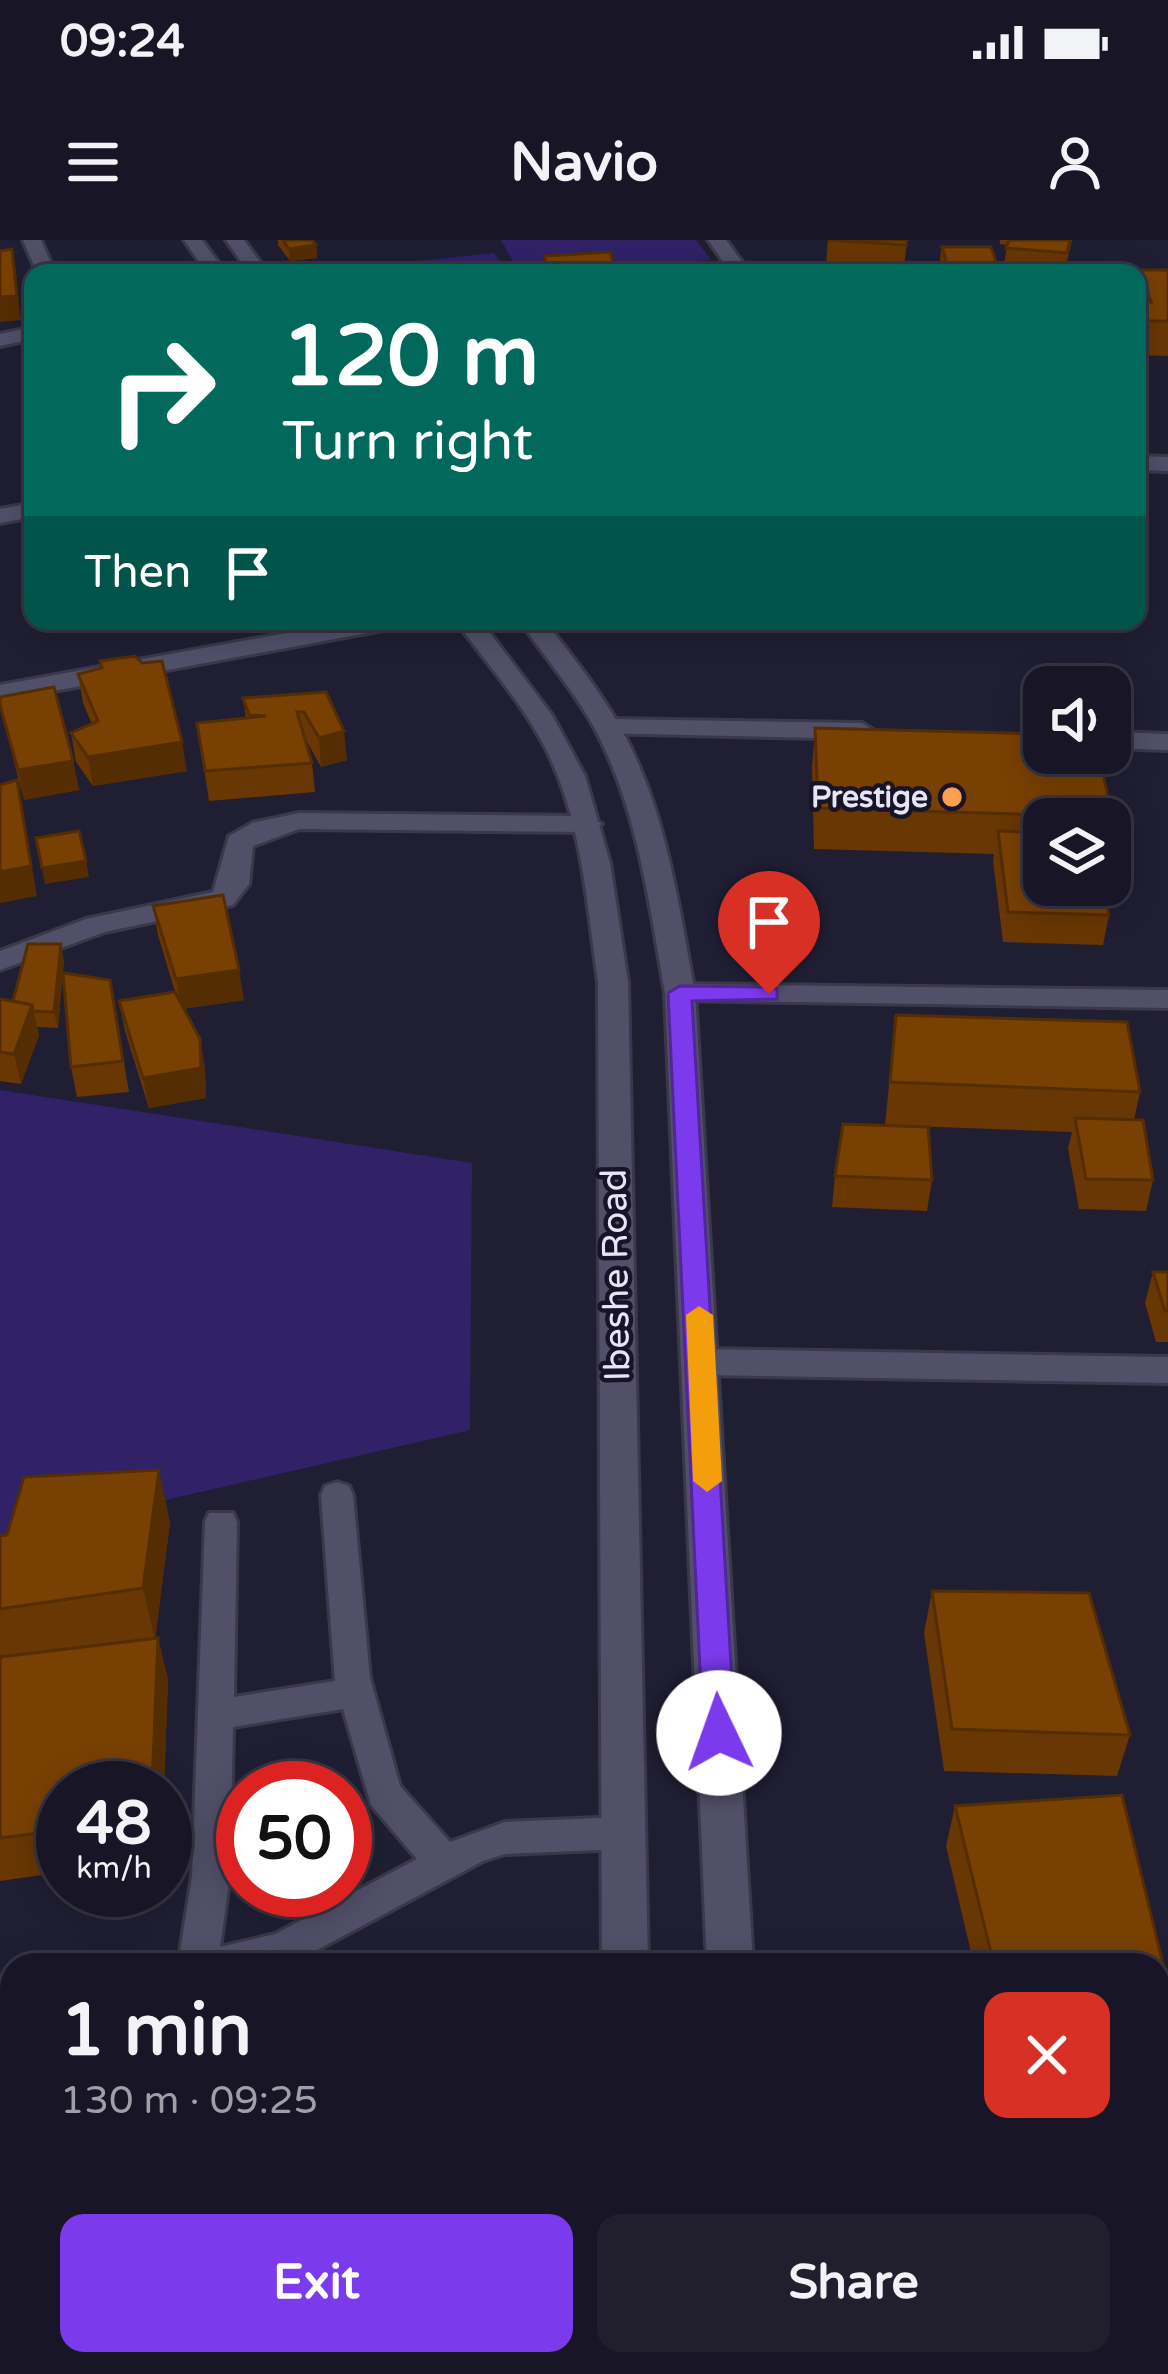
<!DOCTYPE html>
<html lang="en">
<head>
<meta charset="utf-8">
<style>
	:root { --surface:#181626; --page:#211f2e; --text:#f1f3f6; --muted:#9f9fa7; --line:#363543; --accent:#7c3aed }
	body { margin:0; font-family:"Varela Round",sans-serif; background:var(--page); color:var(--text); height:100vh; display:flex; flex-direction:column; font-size:45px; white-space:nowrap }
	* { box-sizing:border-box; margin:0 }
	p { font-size:39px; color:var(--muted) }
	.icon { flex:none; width:66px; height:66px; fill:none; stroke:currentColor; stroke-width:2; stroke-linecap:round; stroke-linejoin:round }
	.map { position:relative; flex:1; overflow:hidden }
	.drawer { position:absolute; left:0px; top:1713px; width:1170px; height:423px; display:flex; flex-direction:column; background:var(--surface); border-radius:36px 36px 0 0; box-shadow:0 6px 30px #0003,0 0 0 3px var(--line) }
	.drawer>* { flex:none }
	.banner { position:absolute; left:24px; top:24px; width:1122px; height:366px; border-radius:24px; box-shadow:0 6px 30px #0003,0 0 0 3px var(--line); background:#00695c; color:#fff; overflow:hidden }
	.controls { position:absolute; left:1023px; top:426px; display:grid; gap:24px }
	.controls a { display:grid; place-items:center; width:108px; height:108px; border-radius:24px; background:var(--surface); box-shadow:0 6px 30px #0003,0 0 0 3px var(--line); font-size:60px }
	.speed { position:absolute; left:36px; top:1521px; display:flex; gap:24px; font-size:60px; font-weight:700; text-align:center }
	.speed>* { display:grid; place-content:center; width:156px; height:156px; border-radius:50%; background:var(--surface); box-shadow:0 6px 30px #0003,0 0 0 3px var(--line); line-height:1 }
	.speed small { font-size:30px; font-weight:400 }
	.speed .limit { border:18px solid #d22; background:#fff; color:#111 }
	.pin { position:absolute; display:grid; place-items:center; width:102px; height:102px; color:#fff; margin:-123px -51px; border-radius:50% 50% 50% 0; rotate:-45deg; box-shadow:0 0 12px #0007 }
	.pin .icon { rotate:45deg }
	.me { position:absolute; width:132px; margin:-66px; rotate:357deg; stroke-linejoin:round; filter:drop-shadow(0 0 9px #0008) }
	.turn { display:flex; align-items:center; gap:42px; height:252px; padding:0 60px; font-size:54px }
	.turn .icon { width:156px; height:156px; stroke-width:2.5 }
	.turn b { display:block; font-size:84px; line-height:102px }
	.then { display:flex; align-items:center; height:114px; padding:0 60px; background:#0003; gap:24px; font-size:45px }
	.round { display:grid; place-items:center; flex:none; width:126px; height:126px; border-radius:24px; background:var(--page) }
	.headline { display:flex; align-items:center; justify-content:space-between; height:204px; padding:0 60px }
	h1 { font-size:72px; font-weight:700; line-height:90px }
	.action { display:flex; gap:24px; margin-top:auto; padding:24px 60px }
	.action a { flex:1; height:138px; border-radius:24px; background:var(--accent); color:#fff; font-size:48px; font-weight:700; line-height:138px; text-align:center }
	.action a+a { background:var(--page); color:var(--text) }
	.status { display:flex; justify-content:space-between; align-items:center; height:84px; padding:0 60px; background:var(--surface); direction:ltr }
	.status svg { height:33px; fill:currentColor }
	header { display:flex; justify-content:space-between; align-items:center; height:156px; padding:0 60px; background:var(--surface); font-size:54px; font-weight:700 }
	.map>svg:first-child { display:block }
	.green { fill:#312167 }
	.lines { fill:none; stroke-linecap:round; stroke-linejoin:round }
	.lane-casing { stroke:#3a384a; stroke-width:6 }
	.street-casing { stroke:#3a384a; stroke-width:6 }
	.secondary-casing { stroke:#3a384a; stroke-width:6 }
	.lane { fill:#525069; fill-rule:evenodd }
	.street { fill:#525069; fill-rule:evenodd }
	.secondary { fill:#525069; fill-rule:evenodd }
	.wall { fill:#683703 }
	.shaded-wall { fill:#552d02 }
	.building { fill:#794003; stroke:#552d02; stroke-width:3 }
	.route { fill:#7c3aed; stroke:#51269a; stroke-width:3 }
	.slow { fill:#f59e0b }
	.poi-dot { fill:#fb9e50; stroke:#171429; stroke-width:4.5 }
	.labels { text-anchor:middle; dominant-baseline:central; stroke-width:9; stroke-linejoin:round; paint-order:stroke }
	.far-poi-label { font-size:30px; font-weight:bold; fill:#e6e5f4; stroke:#171429; text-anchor:end }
	.street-label { font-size:36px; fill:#e6e5f4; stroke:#171429 }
</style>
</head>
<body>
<div class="status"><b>09:24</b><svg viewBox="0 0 49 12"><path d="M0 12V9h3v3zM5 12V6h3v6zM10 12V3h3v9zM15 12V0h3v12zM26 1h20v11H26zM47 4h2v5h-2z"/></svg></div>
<header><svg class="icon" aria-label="menu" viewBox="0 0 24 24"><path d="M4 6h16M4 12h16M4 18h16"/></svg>Navio<svg class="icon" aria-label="person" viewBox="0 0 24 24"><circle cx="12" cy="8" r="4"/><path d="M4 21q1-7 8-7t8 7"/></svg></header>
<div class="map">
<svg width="1168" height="2134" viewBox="0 0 1168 2134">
	<rect width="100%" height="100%" fill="#201e33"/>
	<g class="green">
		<path d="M 501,0 L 696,0 L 711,20 L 519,33 Z"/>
		<path d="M 494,13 L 508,33 L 365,33 L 361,27 Z"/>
		<path d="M 0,850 L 472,923 L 470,1190 L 0,1298 Z"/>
	</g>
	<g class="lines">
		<defs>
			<path id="lane" d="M 337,1242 L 349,1246 L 353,1255 L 370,1438 L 400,1546 L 450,1602 L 505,1582 L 623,1577 L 636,1581 L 642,1593 L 636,1605 L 623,1609 L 505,1614 L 483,1621 L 289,1725 L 178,1725 L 192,1636 L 205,1282 L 209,1273 L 233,1273 L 237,1282 L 234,1457 L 335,1441 L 321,1255 L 325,1246 ZM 343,1469 L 371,1565 L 417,1619 L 275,1694 L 220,1707 L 230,1636 L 233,1487 Z"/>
			<g id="street">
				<path d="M 23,0 L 41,0 L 55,33 L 37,33 Z"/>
				<path d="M 708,0 L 726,0 L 750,33 L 731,33 Z"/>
				<path d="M 33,87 L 33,99 L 0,106 L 0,94 Z"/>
				<path d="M 1137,216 L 1168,217 L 1168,231 L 1137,230 Z"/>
				<path d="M 33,263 L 33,277 L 0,283 L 0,269 Z"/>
				<path d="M 353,381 L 406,381 L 394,388 L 0,461 L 0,445 Z"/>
				<path d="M 608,479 L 862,483 L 875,491 L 862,499 L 599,493 L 599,481 Z"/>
				<path d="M 1110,492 L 1168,494 L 1168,510 L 1110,508 Z"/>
				<path d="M 299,573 L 588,576 L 602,584 L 588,592 L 299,589 L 253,606 L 249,644 L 233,665 L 105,692 L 0,730 L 0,711 L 86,679 L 213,652 L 229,596 L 252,583 Z"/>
				<path d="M 680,744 L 1168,750 L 1168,768 L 669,760 L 665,753 Z"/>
				<path d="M 702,1109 L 1168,1117 L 1168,1143 L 702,1135 L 689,1131 L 684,1122 L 689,1113 Z"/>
			</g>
			<g id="secondary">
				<path d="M 184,0 L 202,0 L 226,33 L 207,33 Z"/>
				<path d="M 226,0 L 244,0 L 268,33 L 249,33 Z"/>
				<path d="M 456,381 L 481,381 L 552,475 L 585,536 L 610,623 L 628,742 L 648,1725 L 602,1725 L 598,742 C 587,664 582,581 546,509 C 522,462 486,423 456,381 Z"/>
				<path d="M 520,381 L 545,381 C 571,415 599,449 620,487 C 666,568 678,663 695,753 L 753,1725 L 707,1725 L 665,753 C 649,663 638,569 594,487 C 573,449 544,416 520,381 Z"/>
				<path d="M 607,2124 L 661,2124 L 662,2134 L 608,2134 Z"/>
				<path d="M 739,2124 L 793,2124 L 794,2134 L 740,2134 Z"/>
			</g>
		</defs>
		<use href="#lane" class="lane-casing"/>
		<use href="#street" class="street-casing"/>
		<use href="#secondary" class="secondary-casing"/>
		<use href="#lane" class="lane"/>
		<use href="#street" class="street"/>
		<use href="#secondary" class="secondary"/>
	</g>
	<g class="wall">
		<path d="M 278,0 L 312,0 L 316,5 L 317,18 L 290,21 L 278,5 Z"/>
		<path d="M 828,0 L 907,0 L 904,29 L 826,25 Z"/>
		<path d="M 1000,0 L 1072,0 L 1065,30 L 1109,33 L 1003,32 L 1007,5 L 1000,4 Z"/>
		<path d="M 942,7 L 997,24 L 996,33 L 906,33 L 906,29 L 943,29 L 940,19 Z"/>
		<path d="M 544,16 L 614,25 L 614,33 L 545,33 Z"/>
		<path d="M 1140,30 L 1168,30 L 1168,116 L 1137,115 L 1137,49 Z"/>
		<path d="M 78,434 L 187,531 L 93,546 L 76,522 L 71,493 L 92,484 L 83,463 Z"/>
		<path d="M 326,452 L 347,520 L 321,527 L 306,500 L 312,523 L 315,552 L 209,561 L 197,483 L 246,478 L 243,458 Z"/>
		<path d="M 0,468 L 73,521 L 79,550 L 24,560 Z"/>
		<path d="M 815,488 L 1112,577 L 1110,584 L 1110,579 L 1044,579 L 1044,645 L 1109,675 L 1103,705 L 1003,702 L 993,621 L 994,614 L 814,609 L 812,528 Z"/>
		<path d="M 153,666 L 244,760 L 183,769 L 200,799 L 205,829 L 206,858 L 149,868 L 125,791 L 119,761 L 176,755 L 158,695 Z"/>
		<path d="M 64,720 L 58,788 L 37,787 L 39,795 L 21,844 L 0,841 L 0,759 L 13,761 Z"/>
		<path d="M 110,740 L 129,852 L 77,857 L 71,827 Z"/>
		<path d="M 896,775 L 1140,852 L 1134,880 L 1153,940 L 1146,971 L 1079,969 L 1068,908 L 1072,892 L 885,885 Z"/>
		<path d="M 835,936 L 932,940 L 927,971 L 832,967 Z"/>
		<path d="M 1153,1032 L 1168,1032 L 1168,1102 L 1156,1102 L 1145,1063 Z"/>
		<path d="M 170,1282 L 155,1399 L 158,1398 L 168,1440 L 164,1548 L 63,1548 L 63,1632 L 0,1641 L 0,1296 Z"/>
		<path d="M 932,1351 L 1130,1495 L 1117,1536 L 944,1531 L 924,1393 Z"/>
		<path d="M 1122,1555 L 1168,1745 L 1168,1893 L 1158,1894 L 1158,1725 L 974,1725 L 946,1606 L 955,1566 Z"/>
		<path d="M 12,1750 L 12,1901 L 0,1903 L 0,1752 Z"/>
	</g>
	<g class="shaded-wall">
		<path d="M 316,5 L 317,18 L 290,21 L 289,9 Z"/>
		<path d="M 12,9 L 21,80 L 0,82 L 0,57 Z"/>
		<path d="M 344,491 L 347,520 L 321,527 L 319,498 Z"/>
		<path d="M 182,502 L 187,531 L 93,546 L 88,517 Z"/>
		<path d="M 73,521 L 79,550 L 24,560 L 18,530 Z"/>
		<path d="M 17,540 L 37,656 L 0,663 L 0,632 Z"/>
		<path d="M 86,621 L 89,637 L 45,644 L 42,628 Z"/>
		<path d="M 61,704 L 64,720 L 58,788 L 54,772 Z"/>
		<path d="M 239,730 L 244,760 L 181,769 L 176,739 Z"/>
		<path d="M 32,765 L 39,795 L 21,844 L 14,814 Z"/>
		<path d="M 200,799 L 205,829 L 206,858 L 149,868 L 143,838 Z"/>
		<path d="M 159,1230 L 170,1282 L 155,1400 L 143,1348 Z"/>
		<path d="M 158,1398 L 168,1440 L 164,1548 L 152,1548 Z"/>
		<path d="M 83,2124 L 93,2124 L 94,2134 L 83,2134 Z"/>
	</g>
	<g class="building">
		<path d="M 283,0 L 312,0 L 316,5 L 289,9 Z"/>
		<path d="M 828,0 L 907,0 L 906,5 Z"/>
		<path d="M 1009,0 L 1070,0 L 1067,13 L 1006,8 Z"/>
		<path d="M 942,7 L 991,7 L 997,24 L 947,24 Z"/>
		<path d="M 12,9 L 17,56 L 0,57 L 0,11 Z"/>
		<path d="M 610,12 L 614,25 L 548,28 L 544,16 Z"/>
		<path d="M 825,28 L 874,29 L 875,33 L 825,33 Z"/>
		<path d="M 906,29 L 958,30 L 958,33 L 907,33 Z"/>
		<path d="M 1059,30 L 1108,31 L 1109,33 L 1060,33 Z"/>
		<path d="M 1140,30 L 1168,30 L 1168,81 L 1137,81 L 1137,61 L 1151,62 Z"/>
		<path d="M 135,416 L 142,423 L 162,421 L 182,502 L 88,517 L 71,493 L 98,481 L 78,434 L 102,428 L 100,421 Z"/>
		<path d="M 54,447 L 73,521 L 18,530 L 0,465 L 0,457 Z"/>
		<path d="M 326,452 L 344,491 L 319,498 L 304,472 L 297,472 L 312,523 L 205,531 L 197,483 L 266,476 L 249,475 L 243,458 Z"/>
		<path d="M 815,488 L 1044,494 L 1044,513 L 1099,513 L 1112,577 L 818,568 Z"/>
		<path d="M 17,540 L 31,626 L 0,632 L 0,545 Z"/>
		<path d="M 79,591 L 86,621 L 42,628 L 36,598 Z"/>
		<path d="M 998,591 L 1044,593 L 1044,645 L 1103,645 L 1109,675 L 1008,672 Z"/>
		<path d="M 223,655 L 239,730 L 176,739 L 153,666 Z"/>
		<path d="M 28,704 L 61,704 L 54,772 L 33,771 L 32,765 L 13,761 Z"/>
		<path d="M 63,733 L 110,740 L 123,821 L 71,827 Z"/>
		<path d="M 175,752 L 200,799 L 201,828 L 143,838 L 119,761 Z"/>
		<path d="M 0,759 L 32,765 L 14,814 L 0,812 Z"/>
		<path d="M 896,775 L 1127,782 L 1140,852 L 890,842 Z"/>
		<path d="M 1075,878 L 1143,880 L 1153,940 L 1086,939 Z"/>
		<path d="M 843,884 L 928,887 L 932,940 L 835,936 Z"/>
		<path d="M 1153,1032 L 1168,1032 L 1168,1071 L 1165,1071 Z"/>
		<path d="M 159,1230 L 143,1348 L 0,1369 L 0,1296 L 7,1295 L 24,1237 Z"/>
		<path d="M 932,1351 L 1089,1353 L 1130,1495 L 952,1489 Z"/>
		<path d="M 158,1398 L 152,1548 L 63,1548 L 63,1590 L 0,1598 L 0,1417 Z"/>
		<path d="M 1122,1555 L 1168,1745 L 1168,1857 L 1158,1858 L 1158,1725 L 994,1725 L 955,1566 Z"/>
		<path d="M 12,1750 L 12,1872 L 0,1874 L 0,1752 Z"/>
		<path d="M 0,2103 L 12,2103 L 12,2124 L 83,2124 L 83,2134 L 0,2134 Z"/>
	</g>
	<path class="route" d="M 769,747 L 777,749 L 777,759 L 692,761 L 735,1493 L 731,1503 L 708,1503 L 703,1493 L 668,753 L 680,746 Z"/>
	<path class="slow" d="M 699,1066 L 713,1075 L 722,1241 L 707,1252 L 693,1241 L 686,1075 Z"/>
	<circle class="poi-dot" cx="952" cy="557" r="12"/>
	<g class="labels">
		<g class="far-poi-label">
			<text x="928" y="557">Prestige</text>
		</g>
		<g class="street-label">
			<text transform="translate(616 1035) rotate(-91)">Ibeshe Road</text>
		</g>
	</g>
</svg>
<div class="controls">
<a><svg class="icon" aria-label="sound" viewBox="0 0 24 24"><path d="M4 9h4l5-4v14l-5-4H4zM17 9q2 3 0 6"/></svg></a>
<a><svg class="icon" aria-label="layers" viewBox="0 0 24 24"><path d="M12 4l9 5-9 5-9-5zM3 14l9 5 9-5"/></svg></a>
</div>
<div class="speed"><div>48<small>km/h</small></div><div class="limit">50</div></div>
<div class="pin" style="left:769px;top:754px;background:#d93025"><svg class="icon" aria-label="arrive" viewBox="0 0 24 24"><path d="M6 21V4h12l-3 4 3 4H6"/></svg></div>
<svg class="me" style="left:719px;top:1493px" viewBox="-20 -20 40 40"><circle r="19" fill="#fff"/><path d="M0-13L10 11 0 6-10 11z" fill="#7c3aed"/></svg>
<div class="banner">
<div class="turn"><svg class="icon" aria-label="right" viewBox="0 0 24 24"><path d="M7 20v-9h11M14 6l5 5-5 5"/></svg><div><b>120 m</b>Turn right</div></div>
<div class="then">Then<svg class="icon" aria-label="arrive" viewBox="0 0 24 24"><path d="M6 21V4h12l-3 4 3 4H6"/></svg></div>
</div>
<section class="drawer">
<div class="headline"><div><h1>1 min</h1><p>130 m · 09:25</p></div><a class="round" style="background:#d93025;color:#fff"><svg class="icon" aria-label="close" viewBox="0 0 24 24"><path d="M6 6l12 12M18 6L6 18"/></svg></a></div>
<div class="action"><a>Exit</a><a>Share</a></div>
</section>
</div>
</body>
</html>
